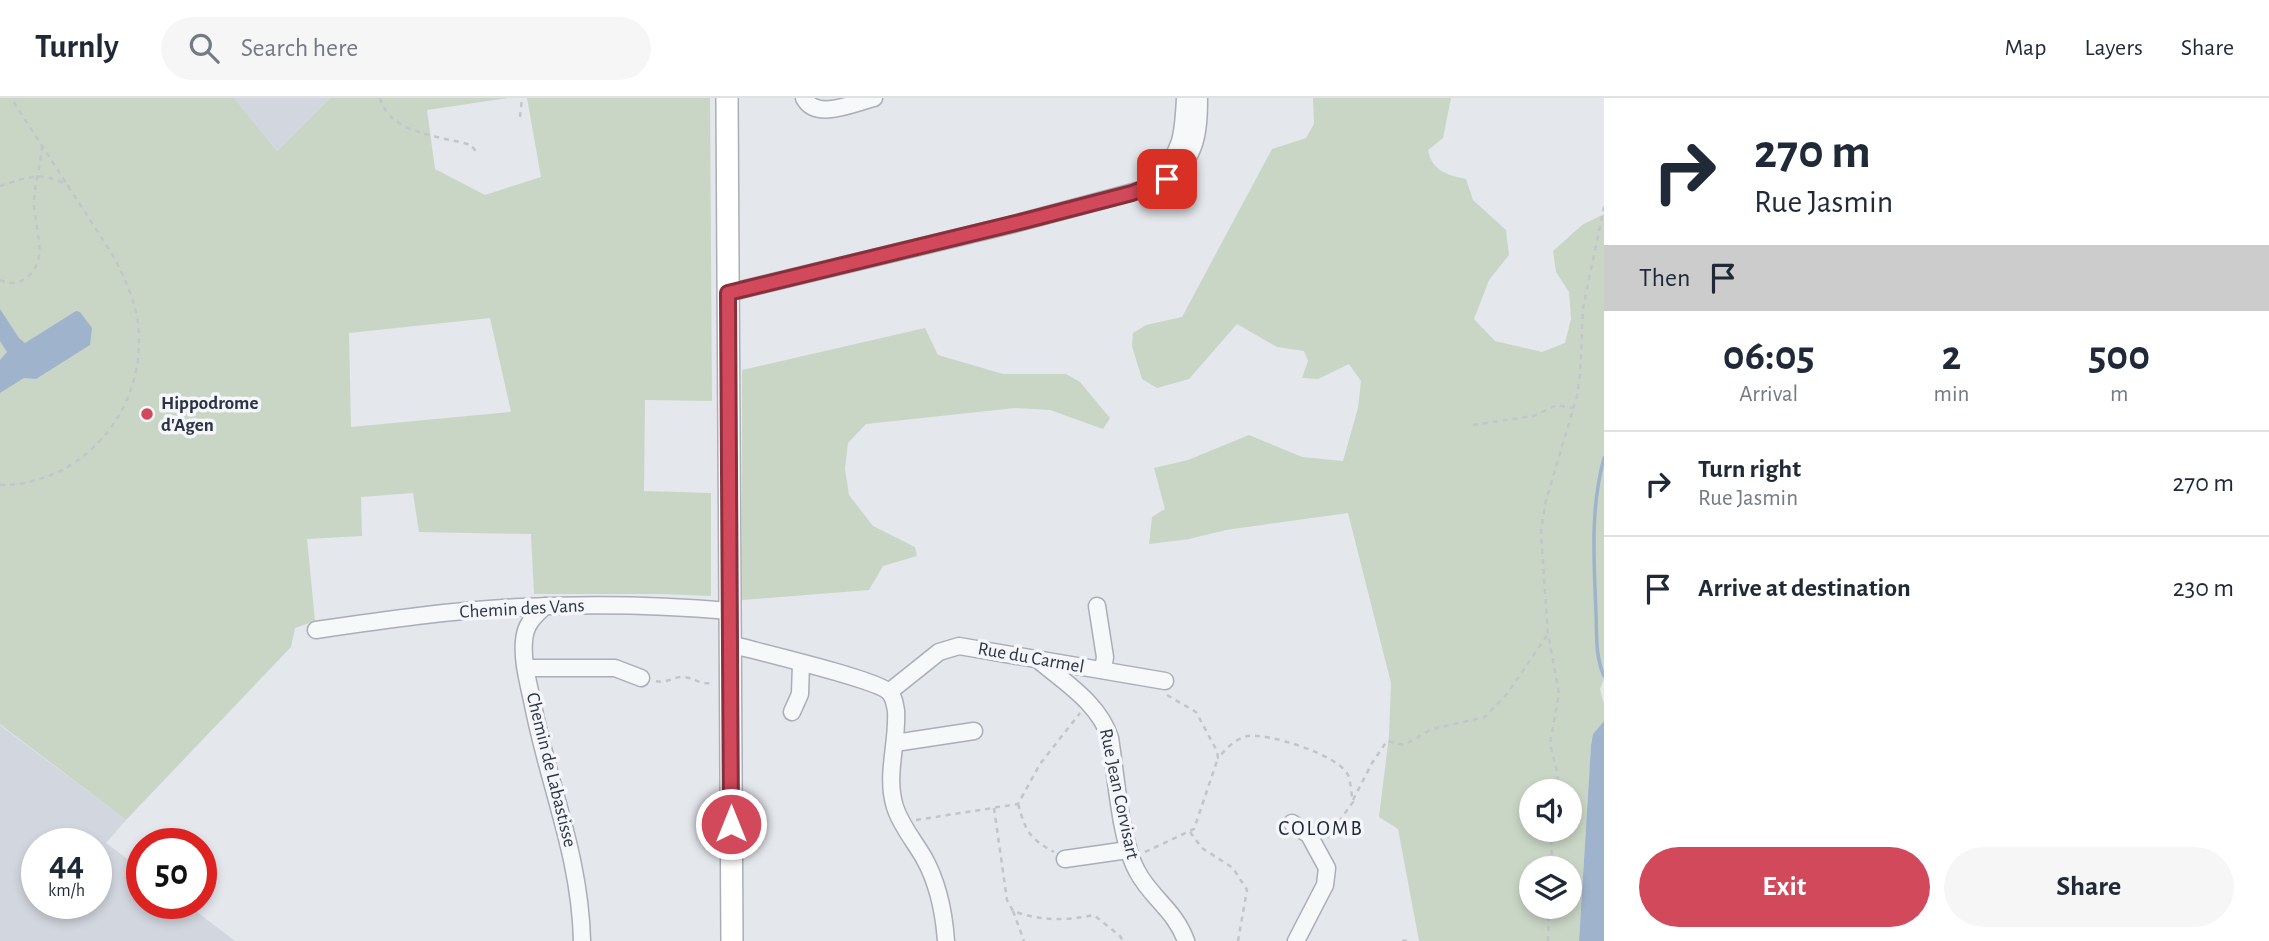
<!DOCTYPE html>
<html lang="en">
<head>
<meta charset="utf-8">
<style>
	:root { --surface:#fff; --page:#f6f6f7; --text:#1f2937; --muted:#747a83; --line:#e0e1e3; --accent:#d1495b }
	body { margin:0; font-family:"Alegreya Sans",sans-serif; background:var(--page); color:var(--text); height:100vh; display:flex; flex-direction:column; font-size:26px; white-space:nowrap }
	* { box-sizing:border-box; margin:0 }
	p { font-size:23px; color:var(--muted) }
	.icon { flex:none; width:38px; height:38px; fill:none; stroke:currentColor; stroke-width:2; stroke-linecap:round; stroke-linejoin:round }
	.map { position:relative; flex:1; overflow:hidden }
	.panel { display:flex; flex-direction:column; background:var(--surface); width:665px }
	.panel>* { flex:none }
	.hud { background:#fff; color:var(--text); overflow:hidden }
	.buttons { position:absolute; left:1519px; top:681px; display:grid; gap:14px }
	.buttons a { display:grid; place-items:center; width:63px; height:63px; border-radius:50%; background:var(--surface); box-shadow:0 4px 10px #0003; font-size:35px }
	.speed { position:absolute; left:21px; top:730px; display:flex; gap:14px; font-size:35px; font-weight:700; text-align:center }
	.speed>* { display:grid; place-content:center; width:91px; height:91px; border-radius:50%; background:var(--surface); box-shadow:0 4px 10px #0003; line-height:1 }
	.speed small { font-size:18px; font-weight:400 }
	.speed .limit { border:10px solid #d22; background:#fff; color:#111 }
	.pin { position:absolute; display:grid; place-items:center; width:60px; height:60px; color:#fff; margin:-30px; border-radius:14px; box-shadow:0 4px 10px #0006 }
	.me { position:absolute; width:77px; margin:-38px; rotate:0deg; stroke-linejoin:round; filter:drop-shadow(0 0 5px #0008) }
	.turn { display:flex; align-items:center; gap:24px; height:147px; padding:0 35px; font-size:32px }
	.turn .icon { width:91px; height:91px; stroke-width:2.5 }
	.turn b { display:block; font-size:49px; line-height:60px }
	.then { display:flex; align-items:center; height:66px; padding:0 35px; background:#0003; gap:14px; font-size:26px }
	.eta { display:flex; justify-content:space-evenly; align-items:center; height:119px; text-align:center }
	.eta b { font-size:42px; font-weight:700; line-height:49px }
	.cta { display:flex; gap:14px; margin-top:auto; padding:14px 35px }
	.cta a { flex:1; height:80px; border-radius:42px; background:var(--accent); color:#fff; font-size:28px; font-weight:700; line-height:80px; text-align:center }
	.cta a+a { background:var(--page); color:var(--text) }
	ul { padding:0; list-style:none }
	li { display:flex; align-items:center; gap:21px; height:105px; padding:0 35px; border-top:2px solid var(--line) }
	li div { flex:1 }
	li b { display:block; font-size:26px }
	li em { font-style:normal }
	header { display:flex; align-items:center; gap:42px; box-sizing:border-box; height:98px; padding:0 35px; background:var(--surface); border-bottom:2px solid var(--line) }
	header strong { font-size:33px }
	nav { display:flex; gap:38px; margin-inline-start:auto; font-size:24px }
	.search { width:490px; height:63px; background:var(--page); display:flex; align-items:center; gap:18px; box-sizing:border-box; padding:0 24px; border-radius:38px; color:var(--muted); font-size:26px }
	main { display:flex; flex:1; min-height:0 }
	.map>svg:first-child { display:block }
	.built { fill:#d2d6de; fill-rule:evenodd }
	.green { fill:#c9d6c5; fill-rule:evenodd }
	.water { fill:#9fb4cc }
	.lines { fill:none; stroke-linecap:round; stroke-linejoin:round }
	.stream { stroke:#9fb4cc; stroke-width:3.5 }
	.minor-casing { stroke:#a9aeb7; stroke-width:19 }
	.secondary-casing { stroke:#a9aeb7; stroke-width:24 }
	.path { stroke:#c2c5cb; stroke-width:2.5; stroke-dasharray:5 5; stroke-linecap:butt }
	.minor { stroke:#f7f8fa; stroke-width:16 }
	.secondary { stroke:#fff; stroke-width:21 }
	.route-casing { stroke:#882f3b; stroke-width:18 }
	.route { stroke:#d1495b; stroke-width:12 }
	.poi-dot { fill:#d1495b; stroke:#f4f6f9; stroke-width:2.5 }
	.labels { text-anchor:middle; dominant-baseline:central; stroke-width:7; stroke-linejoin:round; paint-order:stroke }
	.poi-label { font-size:19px; font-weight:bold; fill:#2b3445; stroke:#f4f6f9; text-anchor:start }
	.street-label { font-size:19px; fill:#2b3445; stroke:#f4f6f9 }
	.neighbourhood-label { font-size:21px; letter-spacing:2px; fill:#1d2536; stroke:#f4f6f9 }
</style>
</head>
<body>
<header>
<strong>Turnly</strong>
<div class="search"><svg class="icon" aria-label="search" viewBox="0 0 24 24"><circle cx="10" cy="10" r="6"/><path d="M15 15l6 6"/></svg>Search here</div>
<nav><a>Map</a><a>Layers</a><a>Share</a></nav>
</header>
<main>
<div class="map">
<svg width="1604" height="843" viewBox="0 0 1604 843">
	<rect width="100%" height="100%" fill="#e4e7ec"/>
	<g class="built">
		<path d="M 234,0 L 330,0 L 277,53 Z"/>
		<path d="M 0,627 L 126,722 L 106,745 L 142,772 L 142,805 L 185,805 L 235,843 L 0,843 ZM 37,746 L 96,746 L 96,805 L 37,805 Z"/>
	</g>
	<g class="green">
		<path d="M 0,0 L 234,0 L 277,53 L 330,0 L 508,0 L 427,12 L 435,71 L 485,97 L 541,79 L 527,0 L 710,0 L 712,303 L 645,302 L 644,393 L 711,395 L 711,498 L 662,496 L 534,496 L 531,436 L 419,434 L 413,395 L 361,399 L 362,438 L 307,441 L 315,523 L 295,530 L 291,549 L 126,722 L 0,626 ZM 490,220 L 511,314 L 351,329 L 349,235 Z"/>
		<path d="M 1313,0 L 1451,0 L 1443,40 L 1428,52 C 1432,73 1447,77 1466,81 L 1473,102 L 1506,132 L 1509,157 L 1489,182 L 1474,221 L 1495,243 L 1542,254 L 1565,245 L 1571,221 L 1569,194 L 1556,174 L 1553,153 L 1582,127 L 1604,116 L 1604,581 L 1600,591 L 1604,606 L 1604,623 L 1593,636 L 1591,647 L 1579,843 L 1419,843 L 1398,731 L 1379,719 L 1389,638 L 1391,585 L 1348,415 L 1226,432 L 1189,441 L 1149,446 L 1152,419 L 1165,411 L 1154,370 L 1188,362 L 1249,337 L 1302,359 L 1343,363 L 1358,310 L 1361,283 L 1349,266 L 1318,281 L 1302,280 L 1308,263 L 1304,253 L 1277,249 L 1237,226 L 1189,281 L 1157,290 L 1142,281 L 1132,248 L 1133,235 L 1146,227 L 1182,219 L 1272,51 L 1306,40 L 1314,26 ZM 1531,693 L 1570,693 L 1570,732 L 1531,732 ZM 1531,770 L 1570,770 L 1570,808 L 1531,808 Z"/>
		<path d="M 925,230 L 938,257 L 1003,276 L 1066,276 L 1080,284 L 1110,320 L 1103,331 L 1050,312 L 1015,310 L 866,326 L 848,345 L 845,371 L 849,397 L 873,428 L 915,449 L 917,458 L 883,468 L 869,492 L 742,502 L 742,272 Z"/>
	</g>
	<g class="water">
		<path d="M 0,211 L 19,240 L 25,245 L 76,213 L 80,214 L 92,230 L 90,247 L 36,281 L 24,280 L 0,295 L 0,262 L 7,254 L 0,243 Z"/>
		<path d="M 1604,623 L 1604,843 L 1579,843 L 1591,647 L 1593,636 Z"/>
	</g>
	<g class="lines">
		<path class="stream" d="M 1604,360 C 1590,412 1594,462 1596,515 C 1597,537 1595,558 1604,578"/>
		<defs>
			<g id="minor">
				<path d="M 804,0 C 816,23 854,5 874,0"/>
				<path d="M 1157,80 C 1183,51 1183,37 1185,0"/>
				<path d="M 728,195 L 1010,127 L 1148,90 C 1193,70 1199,46 1199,0"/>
				<path d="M 545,508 C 533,519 525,527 524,543 C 522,564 529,587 533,607 C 549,689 580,757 582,843"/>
				<path d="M 1097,508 L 1105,559 L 1103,572"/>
				<path d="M 316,532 C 384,522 453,512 522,509 C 591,506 661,507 730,513"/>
				<path d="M 730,546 C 755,553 876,581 889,594 C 894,599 895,606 896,613 C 898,646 885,677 895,709 C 901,728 915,744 924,760 C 938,785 944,815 946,843"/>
				<path d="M 1037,561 C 1064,584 1099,605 1110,640 C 1116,676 1120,742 1137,773 C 1151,800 1175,812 1186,843"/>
				<path d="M 526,570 L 615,570 L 641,580"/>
				<path d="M 889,594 L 939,554 L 959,548 L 1165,583"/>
				<path d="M 792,614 L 800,596 L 801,566"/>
				<path d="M 895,645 L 974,633"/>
				<path d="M 1292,725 L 1309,737 L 1327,770 L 1325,787 L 1296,843"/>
				<path d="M 1065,761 L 1128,752"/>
			</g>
			<path id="secondary" d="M 727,0 L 732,843"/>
		</defs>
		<use href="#minor" class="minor-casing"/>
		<use href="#secondary" class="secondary-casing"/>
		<g class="path">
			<path d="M 380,0 C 389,36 441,38 471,47 L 477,55"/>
			<path d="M 520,19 L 522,0"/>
			<path d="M 0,88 C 28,79 43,72 70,89"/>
			<path d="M 0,182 C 9,186 18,186 26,180 C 51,162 33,128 34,102 C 35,84 41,66 42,48"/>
			<path d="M 1473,327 L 1533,318 L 1557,307 L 1573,310"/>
			<path d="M 0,387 C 90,387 154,300 136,214 C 131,194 123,177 114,159 L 11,0"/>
			<path d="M 656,583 C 667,586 674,578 684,579 C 696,580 699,587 713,585"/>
			<path d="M 1167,597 L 1196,614 L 1217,653 L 1218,660 C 1226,651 1236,640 1248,638 C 1269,635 1339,657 1348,677 C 1351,684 1351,696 1353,704 L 1327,740"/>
			<path d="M 1558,693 L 1557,673 L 1550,646 L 1559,595 L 1548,536 L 1541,435 L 1545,406 L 1577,298 L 1580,278 L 1583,210 L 1604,109"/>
			<path d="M 1353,702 L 1372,665 L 1387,643 L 1404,647 L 1432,631 L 1485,619 L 1507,596 L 1548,536"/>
			<path d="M 1018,706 C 1026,734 1029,740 1054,754"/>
			<path d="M 994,710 L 1007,802 L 1013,813 C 1040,823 1066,823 1094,817 L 1120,838 L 1123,843"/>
			<path d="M 916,722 L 1018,706 L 1040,666 L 1080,615"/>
			<path d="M 1550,732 L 1553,770"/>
			<path d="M 1190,734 L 1202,750 L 1233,770 L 1247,792 L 1238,843"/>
			<path d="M 1145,754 L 1194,731 L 1218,660"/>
			<path d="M 1013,813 L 1024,843"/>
			<path d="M 1402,843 L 1412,842"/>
			<path d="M 1548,843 L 1549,808"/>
		</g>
		<use href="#minor" class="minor"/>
		<use href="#secondary" class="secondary"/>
	</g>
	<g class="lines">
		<defs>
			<path id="route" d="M 731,726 L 728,195 L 1024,123 L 1132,95 L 1167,81"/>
		</defs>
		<use href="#route" class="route-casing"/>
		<use href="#route" class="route"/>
	</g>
	<circle class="poi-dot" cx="147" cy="316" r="7"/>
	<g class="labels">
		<g class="poi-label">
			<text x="161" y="305">Hippodrome<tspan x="161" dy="22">d'Agen</tspan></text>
		</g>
		<g class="street-label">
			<text transform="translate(522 511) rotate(-3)">Chemin des Vans</text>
			<text transform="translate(1031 560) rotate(10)">Rue du Carmel</text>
			<text transform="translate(551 672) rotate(76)">Chemin de Labastisse</text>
			<text transform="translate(1119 696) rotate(78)">Rue Jean Corvisart</text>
		</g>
		<g class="neighbourhood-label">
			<text x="1321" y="730">COLOMB</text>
		</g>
	</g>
</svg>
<div class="buttons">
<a><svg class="icon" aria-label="sound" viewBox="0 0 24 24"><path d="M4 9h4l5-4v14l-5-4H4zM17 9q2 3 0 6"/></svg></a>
<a><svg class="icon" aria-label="layers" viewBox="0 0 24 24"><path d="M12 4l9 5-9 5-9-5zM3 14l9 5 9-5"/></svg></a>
</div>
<div class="speed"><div>44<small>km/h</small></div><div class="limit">50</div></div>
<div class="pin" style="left:1167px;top:81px;background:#d93025"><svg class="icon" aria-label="arrive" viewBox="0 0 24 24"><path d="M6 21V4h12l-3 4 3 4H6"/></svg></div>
<svg class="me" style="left:731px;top:726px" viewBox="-20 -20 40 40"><circle r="17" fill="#d1495b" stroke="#fff" stroke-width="3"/><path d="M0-11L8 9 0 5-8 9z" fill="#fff"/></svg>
</div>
<section class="panel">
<div class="hud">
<div class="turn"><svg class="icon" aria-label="right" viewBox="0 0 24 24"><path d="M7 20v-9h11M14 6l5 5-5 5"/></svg><div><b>270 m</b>Rue Jasmin</div></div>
<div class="then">Then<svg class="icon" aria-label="arrive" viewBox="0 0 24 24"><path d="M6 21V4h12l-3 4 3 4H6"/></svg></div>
</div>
<div class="eta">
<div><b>06:05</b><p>Arrival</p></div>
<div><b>2</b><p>min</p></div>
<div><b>500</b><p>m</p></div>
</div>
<ul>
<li><svg class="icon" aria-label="right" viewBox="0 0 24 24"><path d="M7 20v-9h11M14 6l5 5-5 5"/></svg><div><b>Turn right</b><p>Rue Jasmin</p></div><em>270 m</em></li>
<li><svg class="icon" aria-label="arrive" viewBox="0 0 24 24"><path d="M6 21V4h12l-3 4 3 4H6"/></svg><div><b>Arrive at destination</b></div><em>230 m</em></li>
</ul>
<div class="cta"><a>Exit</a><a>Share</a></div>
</section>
</main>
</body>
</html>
